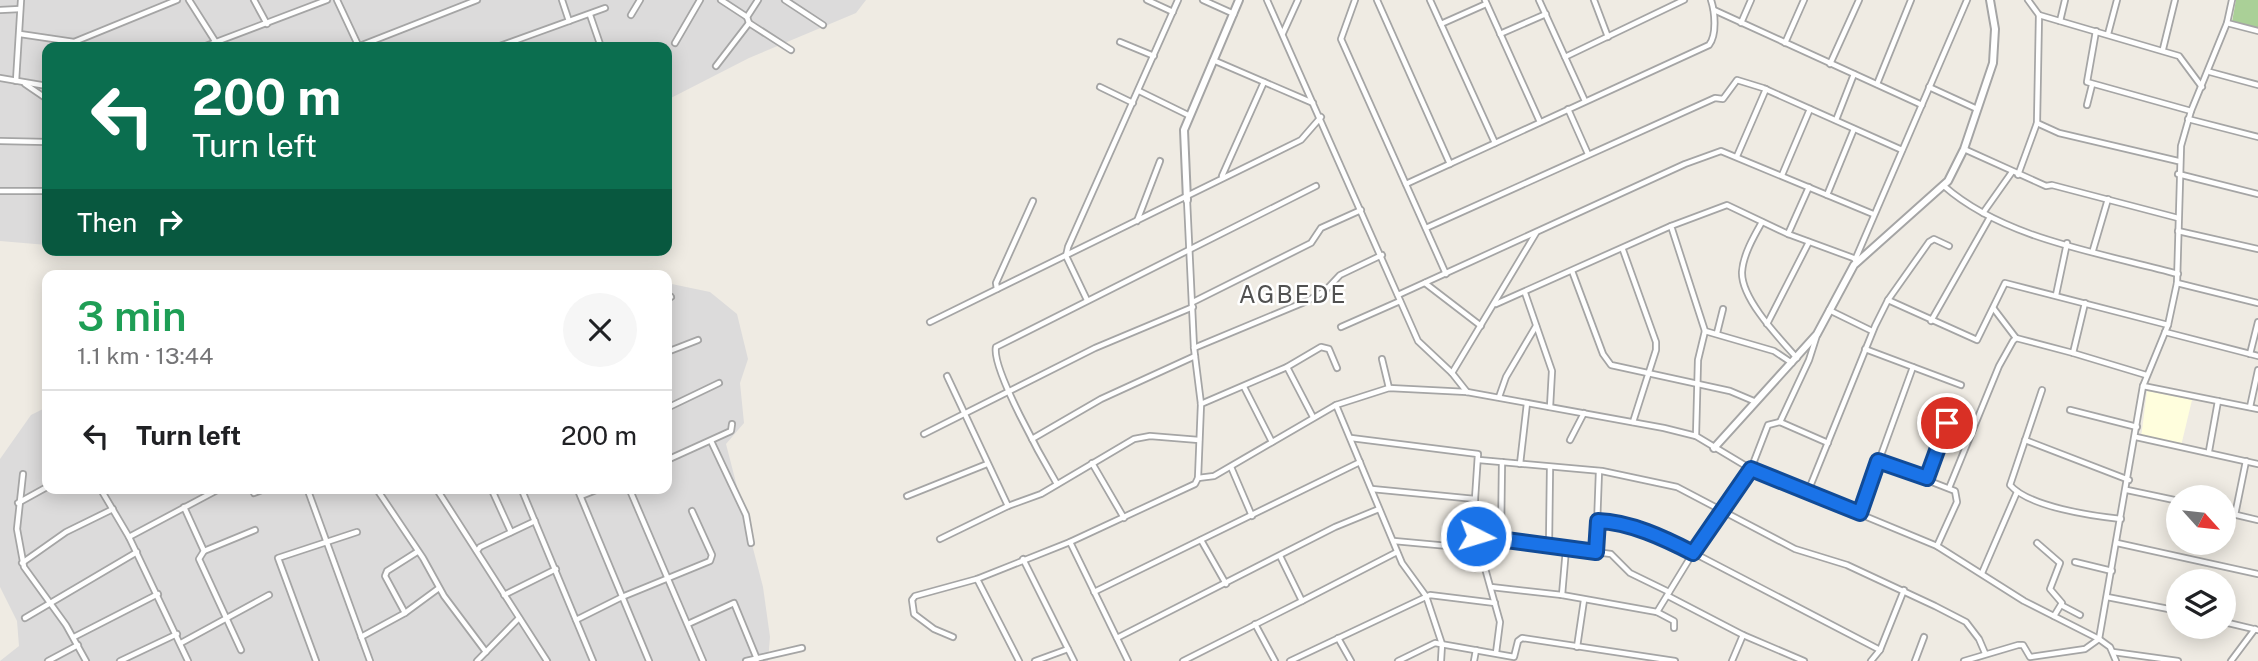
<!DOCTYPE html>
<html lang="en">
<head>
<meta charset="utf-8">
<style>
	:root { --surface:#fff; --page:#f6f6f6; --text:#202124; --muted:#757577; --line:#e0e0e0 }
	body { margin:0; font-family:"Public Sans",sans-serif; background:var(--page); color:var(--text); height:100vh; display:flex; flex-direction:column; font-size:26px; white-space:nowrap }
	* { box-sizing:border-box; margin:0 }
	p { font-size:23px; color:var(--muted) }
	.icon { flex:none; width:38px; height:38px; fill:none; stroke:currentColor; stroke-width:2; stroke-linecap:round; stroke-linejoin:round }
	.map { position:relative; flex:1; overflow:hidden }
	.panel { position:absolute; left:42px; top:270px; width:630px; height:224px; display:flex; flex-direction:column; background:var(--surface); border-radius:14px; box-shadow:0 4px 18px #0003 }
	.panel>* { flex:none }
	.top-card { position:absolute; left:42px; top:42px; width:630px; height:214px; border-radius:14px; box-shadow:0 4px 18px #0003; background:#0b6e4f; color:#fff; overflow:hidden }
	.needle { width:46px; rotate:117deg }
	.controls { position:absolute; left:2166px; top:485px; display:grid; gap:14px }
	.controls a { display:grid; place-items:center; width:70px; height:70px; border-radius:50%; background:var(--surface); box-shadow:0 4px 18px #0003; font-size:35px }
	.pin { position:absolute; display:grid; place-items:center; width:60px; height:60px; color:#fff; margin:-30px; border:4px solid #fff; border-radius:50%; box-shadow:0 2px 7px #0007 }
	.me { position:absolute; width:77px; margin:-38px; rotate:95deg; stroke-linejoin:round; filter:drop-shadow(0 0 5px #0008) }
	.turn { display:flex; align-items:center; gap:24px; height:147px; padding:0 35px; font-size:32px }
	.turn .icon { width:91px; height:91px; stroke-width:2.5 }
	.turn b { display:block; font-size:49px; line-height:60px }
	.then { display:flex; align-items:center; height:66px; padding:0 35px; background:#0003; gap:14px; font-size:26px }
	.round { display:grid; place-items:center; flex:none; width:74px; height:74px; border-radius:37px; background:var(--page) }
	.summary { display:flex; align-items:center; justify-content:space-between; height:119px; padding:0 35px }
	h1 { font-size:42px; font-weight:600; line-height:52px; color:#1e9e55 }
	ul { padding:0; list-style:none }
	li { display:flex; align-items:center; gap:21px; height:91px; padding:0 35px; border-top:2px solid var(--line) }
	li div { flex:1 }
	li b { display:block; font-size:26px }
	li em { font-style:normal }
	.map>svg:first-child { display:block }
	.residential { fill:#dcdbdb }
	.education { fill:#fffedd }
	.forest { fill:#aad097 }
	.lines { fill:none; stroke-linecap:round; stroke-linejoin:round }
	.minor-casing { stroke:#a5a5a5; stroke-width:8 }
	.tertiary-casing { stroke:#a5a5a5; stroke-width:10 }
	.minor { stroke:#fff; stroke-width:4.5 }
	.tertiary { stroke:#fff; stroke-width:6 }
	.route-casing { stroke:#114b97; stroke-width:18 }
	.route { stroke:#1a73e8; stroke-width:12 }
	.labels { text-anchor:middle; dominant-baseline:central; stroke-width:5; stroke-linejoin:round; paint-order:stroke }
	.quarter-label { font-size:24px; letter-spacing:2px; fill:#515151; stroke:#fff }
</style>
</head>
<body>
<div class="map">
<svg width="2258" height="661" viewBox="0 0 2258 661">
	<rect width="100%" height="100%" fill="#efebe3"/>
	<g class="residential">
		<path d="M 0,0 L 866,0 L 856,13 L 749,58 L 667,100 L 667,47 L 47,47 L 47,245 L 0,241 Z"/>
		<path d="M 667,283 L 710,292 L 737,314 L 748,359 L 740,383 L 744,423 L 726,444 L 763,587 L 770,637 L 768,661 L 0,661 L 19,646 L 17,621 L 0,587 L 0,459 L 31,415 L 47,407 L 47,488 L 667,488 Z"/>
	</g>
	<path class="education" d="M 2147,391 L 2192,400 L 2181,446 L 2141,438 Z"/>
	<path class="forest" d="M 2236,0 L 2258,0 L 2258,29 L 2232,22 Z"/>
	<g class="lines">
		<defs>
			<g id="minor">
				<path d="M 189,0 L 215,41"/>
				<path d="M 254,0 L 267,24"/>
				<path d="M 337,0 L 359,47"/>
				<path d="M 562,0 L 569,21"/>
				<path d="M 721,0 L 747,17"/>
				<path d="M 785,0 L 823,25"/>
				<path d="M 1147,0 L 1173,12"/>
				<path d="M 1203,0 L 1234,14"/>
				<path d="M 1267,0 L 1418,341 L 1452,373 L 1467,392"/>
				<path d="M 1355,0 L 1341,39 L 1446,274"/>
				<path d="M 1377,0 L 1450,164"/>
				<path d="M 1430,0 L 1495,143"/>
				<path d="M 1485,0 L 1540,122"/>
				<path d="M 1539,0 L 1585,101"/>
				<path d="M 1594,0 L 1608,37"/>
				<path d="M 2028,0 L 2039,15 L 2179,56 L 2202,87"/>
				<path d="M 0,10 L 20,9"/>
				<path d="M 1714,10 L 1922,105"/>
				<path d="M 590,15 L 601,47"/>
				<path d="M 631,15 L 640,0"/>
				<path d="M 2060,21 L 2065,0"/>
				<path d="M 749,23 L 791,50"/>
				<path d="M 1741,23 L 1751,0"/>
				<path d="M 2227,23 L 2258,31"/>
				<path d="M 1441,24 L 1486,4"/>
				<path d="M 2096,31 L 2087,82 L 2191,111"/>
				<path d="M 1283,33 L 1298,0"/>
				<path d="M 20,34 L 74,42 L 177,0"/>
				<path d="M 1500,34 L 1546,14"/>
				<path d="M 2108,34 L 2117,0"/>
				<path d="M 1120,42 L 1154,56"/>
				<path d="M 675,43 L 700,0"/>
				<path d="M 1785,43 L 1804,0"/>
				<path d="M 203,47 L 327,0"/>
				<path d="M 357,47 L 477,0"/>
				<path d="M 497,47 L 605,8"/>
				<path d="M 2163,49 L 2175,0"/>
				<path d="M 1565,57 L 1684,0"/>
				<path d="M 1213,60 L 1313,103"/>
				<path d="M 1830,64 L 1859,0"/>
				<path d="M 716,66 L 749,23 L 747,17 L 758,0"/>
				<path d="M 2210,72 L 2258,85"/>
				<path d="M 0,78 L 47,86"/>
				<path d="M 16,81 L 21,0"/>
				<path d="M 25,84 L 47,99"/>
				<path d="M 1877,84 L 1911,0"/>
				<path d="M 1100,87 L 1133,103"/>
				<path d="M 1929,87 L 1977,109"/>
				<path d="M 1139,91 L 1188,115"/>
				<path d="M 2087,105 L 2092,85"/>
				<path d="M 1568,109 L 1588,154"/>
				<path d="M 2188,119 L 2258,137"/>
				<path d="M 1836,120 L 1854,74"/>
				<path d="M 2037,123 L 2059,133 L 2178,161"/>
				<path d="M 0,141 L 47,142"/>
				<path d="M 1964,149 L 2046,186 L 2052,185 L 2178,218"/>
				<path d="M 1737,156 L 1766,89"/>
				<path d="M 2178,174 L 2258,194"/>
				<path d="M 1782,175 L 1810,109"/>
				<path d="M 2018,175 L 2037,123 L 2039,15"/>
				<path d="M 1222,176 L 1264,82"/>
				<path d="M 1406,184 L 1709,45 C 1717,35 1715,12 1711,0"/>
				<path d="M 1944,186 C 2004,239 2101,253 2178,274"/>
				<path d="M 0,191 L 47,191"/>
				<path d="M 1827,195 L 1854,129"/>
				<path d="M 1983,213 L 2012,172"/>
				<path d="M 1137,221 L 1160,161"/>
				<path d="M 1762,222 C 1754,236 1743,255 1742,272 C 1741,299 1780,339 1797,358"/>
				<path d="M 1426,228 L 1715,98 L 1723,99 L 1737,80 L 1763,88 L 1902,150"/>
				<path d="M 2178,231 L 2258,249"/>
				<path d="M 1788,234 L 1809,187"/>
				<path d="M 1623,250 L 1656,342 L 1656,350 L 1633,422"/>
				<path d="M 2093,250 L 2108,199"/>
				<path d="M 1855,260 L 1967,0"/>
				<path d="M 1572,271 L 1603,354 L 1611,365 L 1730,391 L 1756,402"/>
				<path d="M 1425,283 L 1481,326"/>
				<path d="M 2177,283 L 2258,303"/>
				<path d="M 997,289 L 996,283 L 1033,201"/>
				<path d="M 1525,293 L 1552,371 L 1550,407"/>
				<path d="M 1398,295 L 1685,164 L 1721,151 L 1873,214"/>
				<path d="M 2056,295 L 2067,243"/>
				<path d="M 667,299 L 671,297"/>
				<path d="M 1087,300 L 1066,256 L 1068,247 L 1178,0"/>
				<path d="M 1888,300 L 1977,340 L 2005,283 L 2168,325"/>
				<path d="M 1193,302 L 1311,243 L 1321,228 L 1361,210"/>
				<path d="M 1496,304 L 1671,226"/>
				<path d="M 1994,309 L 2016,338"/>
				<path d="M 1829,310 L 1872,331"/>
				<path d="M 1931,321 L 1990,217"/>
				<path d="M 930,322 L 1301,140 L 1321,117"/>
				<path d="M 1767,324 L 1809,242"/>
				<path d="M 1341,327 L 1400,301"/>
				<path d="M 1705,331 L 1774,351 L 1792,363"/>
				<path d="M 2165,332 L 2258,356"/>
				<path d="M 1717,333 L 1723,309"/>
				<path d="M 1194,348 L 1307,301 L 1325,291 L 1340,275 L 1382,255"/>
				<path d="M 1865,349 L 1961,385"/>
				<path d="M 667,352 L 698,340"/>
				<path d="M 2073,353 L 2146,375"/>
				<path d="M 2250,354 L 2258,322"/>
				<path d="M 1382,359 L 1389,388"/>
				<path d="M 1287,367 L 1313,417"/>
				<path d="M 1452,373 L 1536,233"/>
				<path d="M 947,376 L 1008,506"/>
				<path d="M 2143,386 L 2258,409"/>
				<path d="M 1244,387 L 1272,442"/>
				<path d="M 2042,390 L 2010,485 C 2029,507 2093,516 2121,519"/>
				<path d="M 1499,397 L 1506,377 L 1536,326"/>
				<path d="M 1201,404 L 1287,367 L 1321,347 L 1329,349 L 1337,368"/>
				<path d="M 1336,405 L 1402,563 L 1426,596 L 1442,644 L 1441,661"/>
				<path d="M 2250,407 L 2258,370"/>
				<path d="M 667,408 L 719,383"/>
				<path d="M 2070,410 L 2137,427"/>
				<path d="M 1780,422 L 1809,360 L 1817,335"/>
				<path d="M 924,434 L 1095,348 L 1193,307"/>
				<path d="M 1696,436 L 1698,360 L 1705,331 L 1671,226 L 1727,205 L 1788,234 L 1856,259"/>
				<path d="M 2136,437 L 2258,464"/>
				<path d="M 1351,438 L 1478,454 L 1475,499 L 1372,489"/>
				<path d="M 1032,439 L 1101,399 L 1195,356"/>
				<path d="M 1570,440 L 1584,413"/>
				<path d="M 2025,440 L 2129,480"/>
				<path d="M 711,441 L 746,515 L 751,543"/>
				<path d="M 2209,451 L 2218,401"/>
				<path d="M 667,460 L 731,431 L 732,424"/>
				<path d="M 1479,460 L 1602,471 L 1677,487 L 1795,549 L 1847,565 L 1935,606 L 1966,622 L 1979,639 L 1985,653"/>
				<path d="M 1878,461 L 1955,491 L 1957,502 L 1937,546"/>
				<path d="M 1092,463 L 1124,518"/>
				<path d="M 1520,464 L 1527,403"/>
				<path d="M 1231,467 L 1252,516"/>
				<path d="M 23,474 L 17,529 L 24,567 L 66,625 L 86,661"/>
				<path d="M 1198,478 L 1214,476 L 1336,405 L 1389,388 L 1467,392 L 1664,428 L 1696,436 L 1751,469 L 1937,546 L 2024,601 L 2099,639 L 2110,647 L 2116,661"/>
				<path d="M 1928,478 L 1947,423"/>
				<path d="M 1057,484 C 1044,462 991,368 996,347 L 1316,186"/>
				<path d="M 100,488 L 129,537 L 188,661"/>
				<path d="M 307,488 L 370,661"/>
				<path d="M 376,488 L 423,558 L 444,596 L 486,652"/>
				<path d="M 436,488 L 547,661"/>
				<path d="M 491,488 L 511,532"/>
				<path d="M 521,488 L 593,661"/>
				<path d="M 577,488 L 649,661"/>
				<path d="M 629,488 L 703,661"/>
				<path d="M 1949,488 L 1999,366 L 2013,341 L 2016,338 L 2073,353 L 2085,303"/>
				<path d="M 2127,490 L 2179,501"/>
				<path d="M 254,493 L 267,488"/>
				<path d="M 1807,494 L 1875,326 L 1888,300 L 1929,242 L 1934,239 L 1949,246"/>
				<path d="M 581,496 L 601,488"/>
				<path d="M 907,496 L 987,464"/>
				<path d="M 1475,499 L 1476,536 L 1500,622 L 1496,653"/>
				<path d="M 18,503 L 47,487"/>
				<path d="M 184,507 L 204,551 L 199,559 L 241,650"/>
				<path d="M 2224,512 L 2258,520"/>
				<path d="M 1860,513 L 1913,367"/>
				<path d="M 2235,515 L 2246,461"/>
				<path d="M 1598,521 L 1613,521 L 1665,538 L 1880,650 L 1904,590"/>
				<path d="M 1476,536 L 1611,554 L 1630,573 L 1669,592"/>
				<path d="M 129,537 L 221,488"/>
				<path d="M 1501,537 L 1502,462"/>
				<path d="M 940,539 L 1008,506 L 1041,494 L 1134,439 L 1150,436 L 1199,440"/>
				<path d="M 1201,540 L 1226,584"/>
				<path d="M 1394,541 L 1481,549"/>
				<path d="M 1070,542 L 1128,661"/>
				<path d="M 2037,543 L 2060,563 L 2050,589 L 2062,603 L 2054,616"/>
				<path d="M 2117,543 L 2258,574"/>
				<path d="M 1549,545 L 1550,468"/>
				<path d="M 204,551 L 255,530"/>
				<path d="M 477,551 L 480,547 L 535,521"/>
				<path d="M 1482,552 L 1497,537"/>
				<path d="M 1596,552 L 1599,471"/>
				<path d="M 1280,556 L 1302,601 L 1397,552"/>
				<path d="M 1023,559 L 1074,661"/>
				<path d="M 2075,562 L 2112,571"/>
				<path d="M 22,563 L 66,532 L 113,509"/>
				<path d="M 1982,573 L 2017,492"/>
				<path d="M 977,579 L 1019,661"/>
				<path d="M 1491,587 L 1562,595 L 1657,612 L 1674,621 L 1674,628"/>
				<path d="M 1094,592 L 1360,462"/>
				<path d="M 504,595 L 556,569"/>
				<path d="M 1562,595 L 1566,549"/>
				<path d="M 1668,596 L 1743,635 L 1804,661"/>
				<path d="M 2107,597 L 2179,611"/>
				<path d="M 2061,605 L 2080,615"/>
				<path d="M 1657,612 L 1693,553 L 1751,469 L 1768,425 L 1780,422 L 1828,443"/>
				<path d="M 405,613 L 385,576 L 387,571 L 417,552"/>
				<path d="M 25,618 L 137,552"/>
				<path d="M 576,620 L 622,597 L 710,561 L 712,555 L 692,511"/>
				<path d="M 2224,622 L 2258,630"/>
				<path d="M 688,624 L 734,603 L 757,659"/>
				<path d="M 1255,624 L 1275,661"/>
				<path d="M 74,637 L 158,594"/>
				<path d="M 361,637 L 405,613 L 439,588"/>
				<path d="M 953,637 L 934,629 L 914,614 L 912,600 L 915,596 L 977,579 L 1070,542 L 1195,484 L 1198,478 L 1201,404 L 1194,348 L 1187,200"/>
				<path d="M 1117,638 L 1335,527 L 1379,509"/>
				<path d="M 1338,638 L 1351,661"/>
				<path d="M 181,643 L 269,595"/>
				<path d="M 1577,647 L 1584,600"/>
				<path d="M 2113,652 L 2178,661"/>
				<path d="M 48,661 L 78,645"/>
				<path d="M 120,661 L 177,634"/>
				<path d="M 316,661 L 278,558 L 357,532"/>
				<path d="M 477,661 L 519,618"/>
				<path d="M 746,661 L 802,648"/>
				<path d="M 1035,661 L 1068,649"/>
				<path d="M 1183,661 L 1302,601"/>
				<path d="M 1290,661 L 1430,595 L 1495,603"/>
				<path d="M 1398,661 L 1435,643 L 1514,657 L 1518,641 L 1522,638 L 1675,661"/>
				<path d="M 1474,661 L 1476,650"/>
				<path d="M 1732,661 L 1743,635"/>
				<path d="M 1871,661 L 1880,650"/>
				<path d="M 1915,661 L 1924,637"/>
				<path d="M 1964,661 L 2018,645 L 2023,645 L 2030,657 L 2085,649 L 2099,639 L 2143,386 L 2168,325 L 2177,283 L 2181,146 L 2191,111 L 2227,23 L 2232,0"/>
				<path d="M 2231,661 L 2255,629"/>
			</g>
			<g id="tertiary">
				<path d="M 1187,200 L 1184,130 L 1239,0"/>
				<path d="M 1714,448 L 1817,334 L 1854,265 L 1948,181 L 1964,149 L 1993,63 L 1995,29 L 1990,0"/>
			</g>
		</defs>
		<use href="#minor" class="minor-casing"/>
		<use href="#tertiary" class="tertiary-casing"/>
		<use href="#minor" class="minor"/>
		<use href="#tertiary" class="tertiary"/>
	</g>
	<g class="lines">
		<defs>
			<path id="route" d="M 1476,536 L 1596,552 L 1598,521 C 1630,522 1664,538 1693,553 L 1751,469 L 1860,513 L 1878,461 L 1927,478 L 1947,423"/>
		</defs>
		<use href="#route" class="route-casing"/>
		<use href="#route" class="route"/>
	</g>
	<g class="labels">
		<g class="quarter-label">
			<text x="1293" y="294">AGBEDE</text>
		</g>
	</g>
</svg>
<div class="controls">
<a><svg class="needle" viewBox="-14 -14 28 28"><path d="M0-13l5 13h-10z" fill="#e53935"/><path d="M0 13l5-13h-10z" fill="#757577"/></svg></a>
<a><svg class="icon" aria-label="layers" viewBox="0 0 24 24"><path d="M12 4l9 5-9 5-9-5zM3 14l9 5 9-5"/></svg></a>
</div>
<div class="pin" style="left:1947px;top:423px;background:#d93025"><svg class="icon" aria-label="arrive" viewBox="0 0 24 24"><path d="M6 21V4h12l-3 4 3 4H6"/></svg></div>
<svg class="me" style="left:1476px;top:536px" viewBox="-20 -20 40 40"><circle r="17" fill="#1a73e8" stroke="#fff" stroke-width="3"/><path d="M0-11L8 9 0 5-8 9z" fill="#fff"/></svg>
<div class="top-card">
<div class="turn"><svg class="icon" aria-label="left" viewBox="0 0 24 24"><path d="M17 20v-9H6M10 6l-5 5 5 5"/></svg><div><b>200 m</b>Turn left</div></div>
<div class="then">Then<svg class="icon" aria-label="right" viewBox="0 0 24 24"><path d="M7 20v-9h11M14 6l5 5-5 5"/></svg></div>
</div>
<section class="panel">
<div class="summary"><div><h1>3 min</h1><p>1.1 km · 13:44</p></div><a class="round"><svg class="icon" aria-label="close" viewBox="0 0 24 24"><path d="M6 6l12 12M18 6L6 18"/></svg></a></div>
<ul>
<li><svg class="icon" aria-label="left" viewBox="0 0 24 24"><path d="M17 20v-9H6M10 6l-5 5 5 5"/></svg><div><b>Turn left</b></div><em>200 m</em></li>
</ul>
</section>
</div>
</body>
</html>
